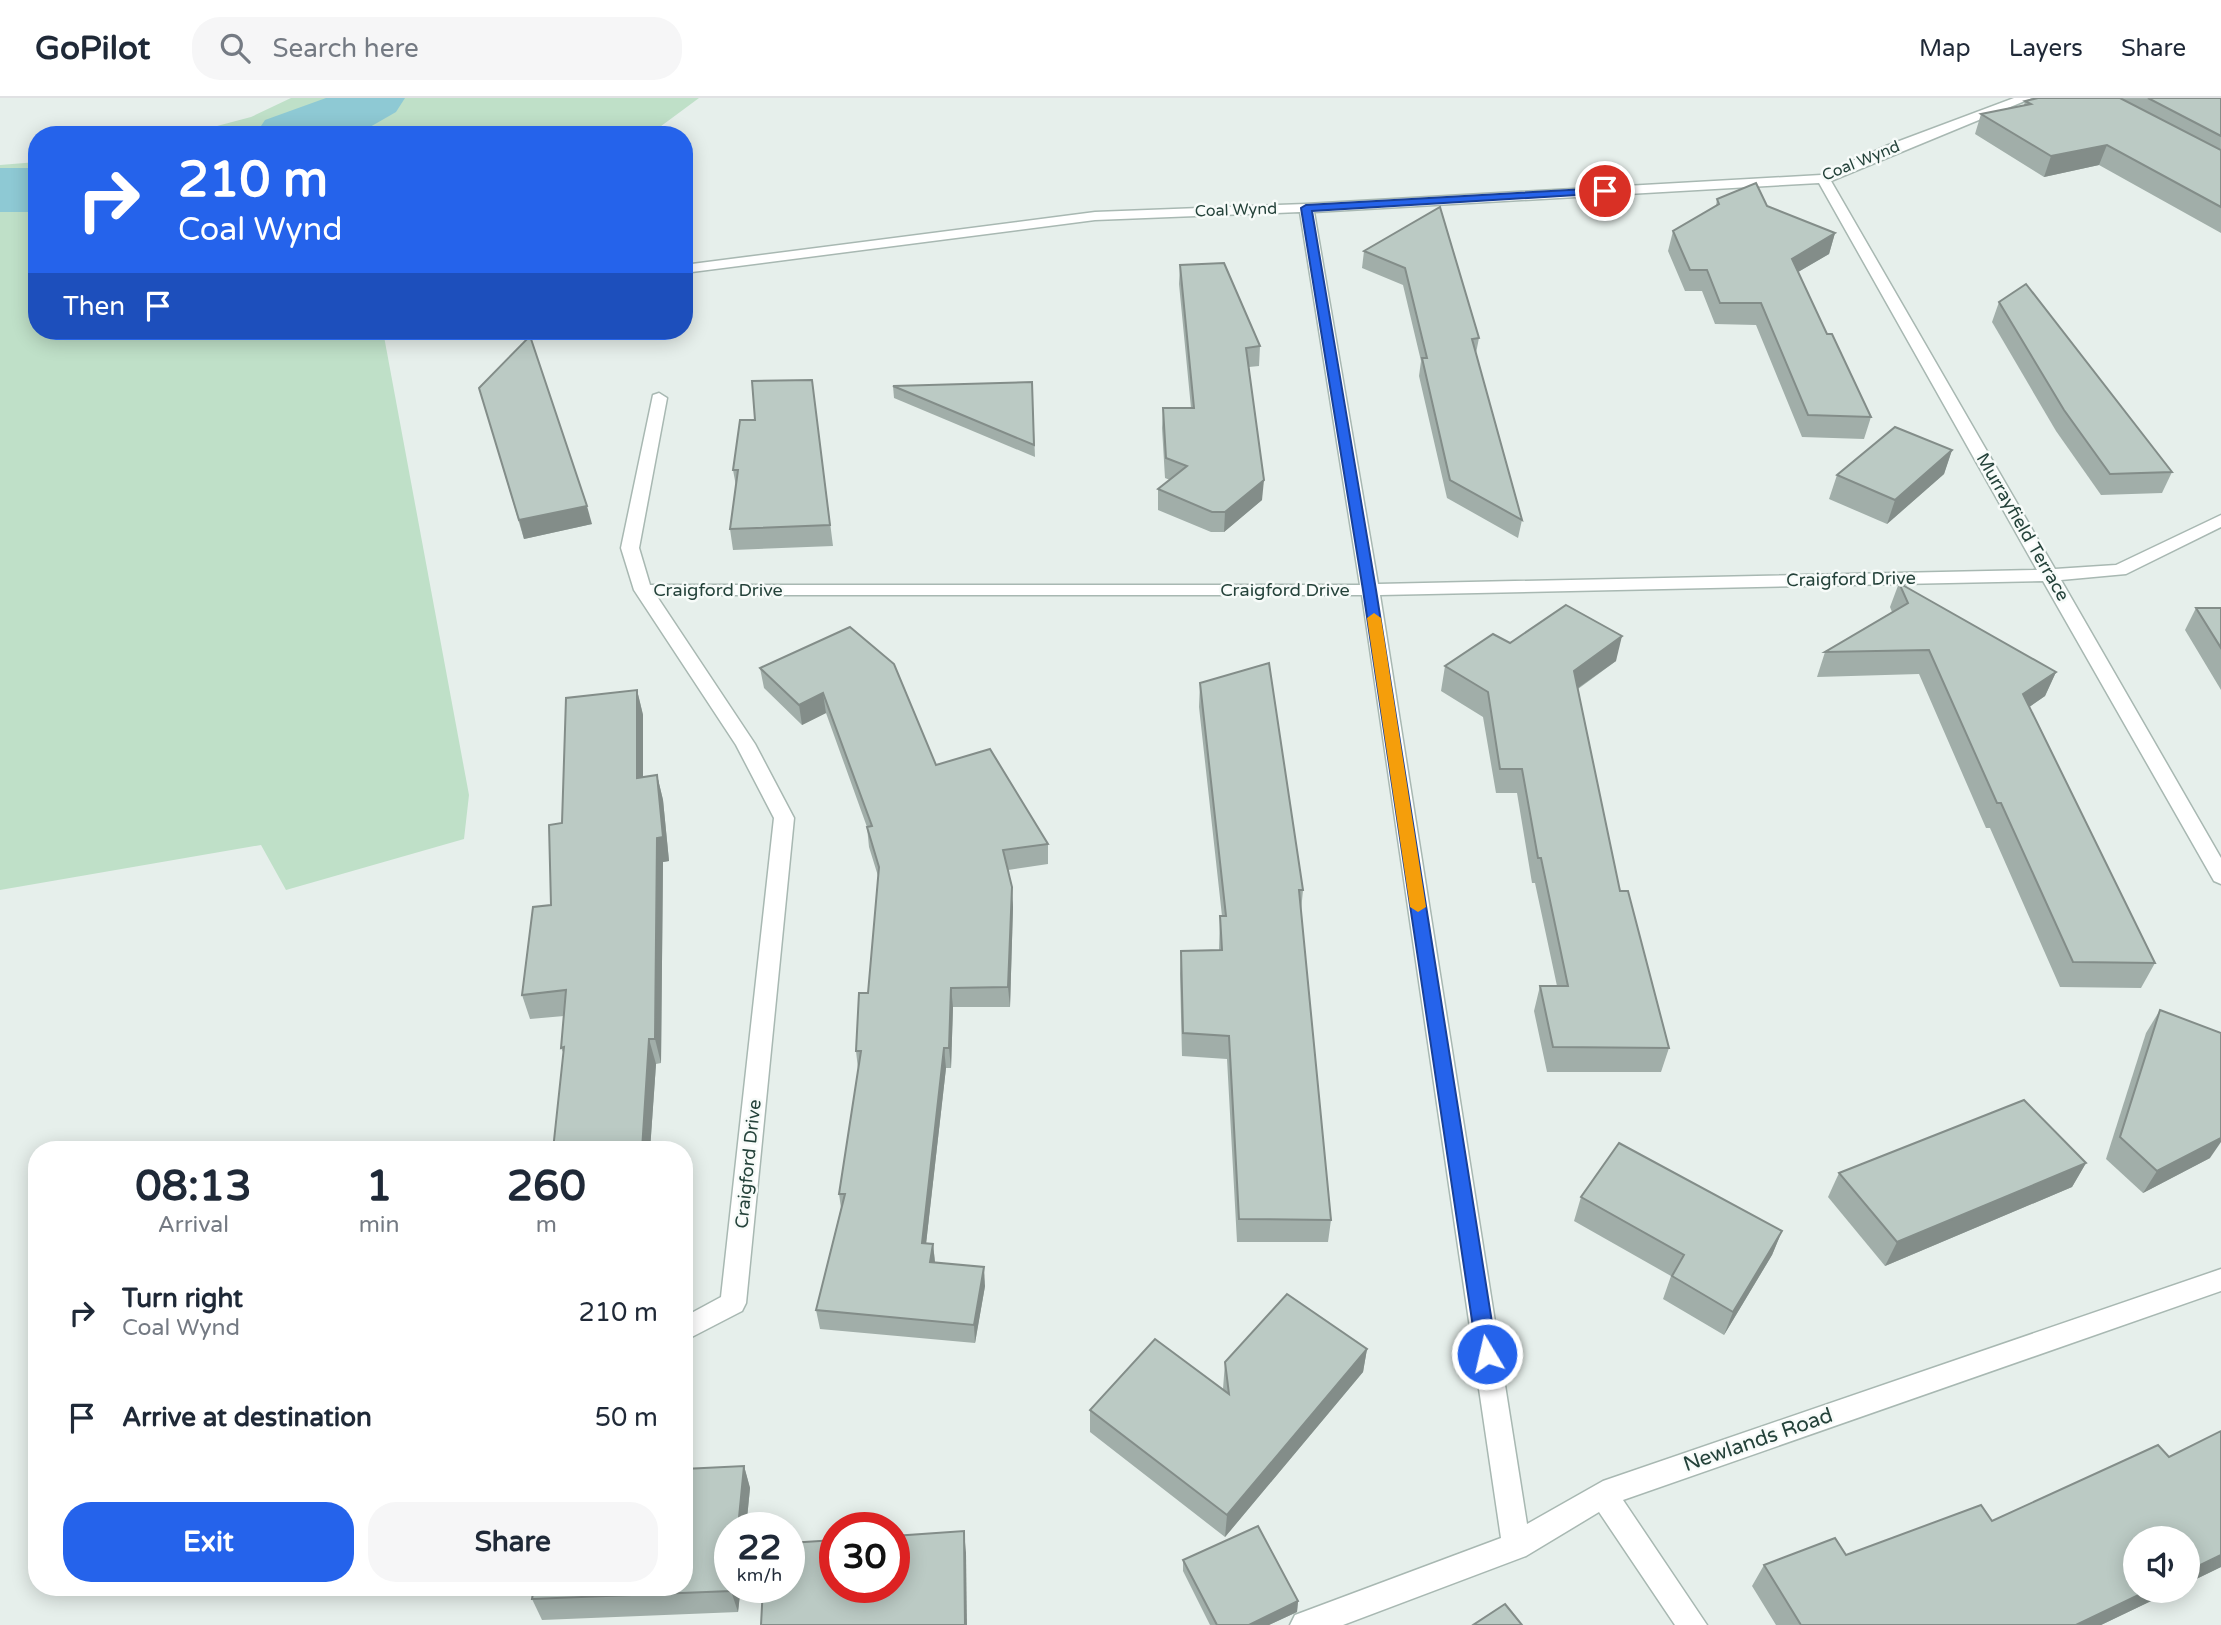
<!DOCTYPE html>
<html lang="en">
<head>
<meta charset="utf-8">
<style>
	:root { --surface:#fff; --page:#f6f6f7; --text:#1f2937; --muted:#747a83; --line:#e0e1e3; --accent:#2563eb }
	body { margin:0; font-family:"Varela Round",sans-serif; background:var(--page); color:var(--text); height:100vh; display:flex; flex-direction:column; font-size:26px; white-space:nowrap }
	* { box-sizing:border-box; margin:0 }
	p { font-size:23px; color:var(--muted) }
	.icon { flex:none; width:38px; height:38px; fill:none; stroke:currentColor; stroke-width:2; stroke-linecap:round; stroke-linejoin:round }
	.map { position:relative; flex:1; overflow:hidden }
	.details { position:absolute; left:28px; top:1043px; width:665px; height:455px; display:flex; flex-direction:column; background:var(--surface); border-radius:28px; box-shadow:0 4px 18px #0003 }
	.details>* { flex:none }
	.guide { position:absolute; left:28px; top:28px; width:665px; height:214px; border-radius:28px; box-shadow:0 4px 18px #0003; background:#2563eb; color:#fff; overflow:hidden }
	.fabs { position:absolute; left:2123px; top:1428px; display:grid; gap:14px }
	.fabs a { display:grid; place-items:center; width:77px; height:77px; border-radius:50%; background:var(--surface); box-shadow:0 4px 18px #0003; font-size:35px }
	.speed { position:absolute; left:714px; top:1414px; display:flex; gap:14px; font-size:35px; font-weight:700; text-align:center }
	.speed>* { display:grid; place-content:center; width:91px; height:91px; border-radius:50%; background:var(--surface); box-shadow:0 4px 18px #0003; line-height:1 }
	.speed small { font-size:18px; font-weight:400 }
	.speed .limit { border:10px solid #d22; background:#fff; color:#111 }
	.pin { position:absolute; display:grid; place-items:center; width:60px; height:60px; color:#fff; margin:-30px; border:4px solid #fff; border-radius:50%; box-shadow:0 2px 7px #0007 }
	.me { position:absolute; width:77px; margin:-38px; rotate:351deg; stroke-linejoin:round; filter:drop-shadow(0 0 5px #0008) }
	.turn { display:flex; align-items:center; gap:24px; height:147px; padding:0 35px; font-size:32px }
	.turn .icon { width:91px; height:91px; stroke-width:2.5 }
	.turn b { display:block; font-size:49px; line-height:60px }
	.then { display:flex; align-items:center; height:66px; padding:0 35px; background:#0003; gap:14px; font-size:26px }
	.eta { display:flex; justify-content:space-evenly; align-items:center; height:119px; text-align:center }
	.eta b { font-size:42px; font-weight:700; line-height:49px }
	.button { display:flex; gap:14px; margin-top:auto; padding:14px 35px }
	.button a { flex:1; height:80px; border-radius:28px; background:var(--accent); color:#fff; font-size:28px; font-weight:700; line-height:80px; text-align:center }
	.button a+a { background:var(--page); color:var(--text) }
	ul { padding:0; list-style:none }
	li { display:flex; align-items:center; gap:21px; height:105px; padding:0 35px }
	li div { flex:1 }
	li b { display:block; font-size:26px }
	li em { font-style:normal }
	header { display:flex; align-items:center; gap:42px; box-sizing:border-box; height:98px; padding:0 35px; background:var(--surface); border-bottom:2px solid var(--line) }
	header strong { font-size:33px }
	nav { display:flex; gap:38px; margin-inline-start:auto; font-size:24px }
	.search { width:490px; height:63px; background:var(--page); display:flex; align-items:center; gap:18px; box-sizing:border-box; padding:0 24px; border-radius:28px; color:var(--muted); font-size:26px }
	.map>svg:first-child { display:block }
	.green { fill:#bfe0c8 }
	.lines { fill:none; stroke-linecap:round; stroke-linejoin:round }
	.river { fill:#8ec9d4; fill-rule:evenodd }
	.street-casing { stroke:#a8b8b2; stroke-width:3 }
	.street { fill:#fff; fill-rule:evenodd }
	.wall { fill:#a1aea9 }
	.shaded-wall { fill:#838d89 }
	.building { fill:#bbcac4; stroke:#838d89; stroke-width:2 }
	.route { fill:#2563eb; stroke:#184099; stroke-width:2 }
	.slow { fill:#f59e0b }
	.labels { text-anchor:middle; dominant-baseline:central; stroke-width:5; stroke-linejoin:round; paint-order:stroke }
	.far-street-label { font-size:16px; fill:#24423a; stroke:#f7fbf9 }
	.street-label { font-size:18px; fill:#24423a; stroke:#f7fbf9 }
	.near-street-label { font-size:21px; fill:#24423a; stroke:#f7fbf9 }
</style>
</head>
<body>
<header>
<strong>GoPilot</strong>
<div class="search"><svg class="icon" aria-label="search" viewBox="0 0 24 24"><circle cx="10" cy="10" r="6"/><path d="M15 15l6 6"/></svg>Search here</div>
<nav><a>Map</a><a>Layers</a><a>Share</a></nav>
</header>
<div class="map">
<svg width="2221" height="1527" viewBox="0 0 2221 1527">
	<rect width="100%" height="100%" fill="#e6efeb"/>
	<g class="green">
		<path d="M 291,0 L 699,0 L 649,37 L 183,37 L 251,19 Z"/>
		<path d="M 37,64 L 37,233 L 383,233 L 469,697 L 464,741 L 286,792 L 261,747 L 0,792 L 0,67 Z"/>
	</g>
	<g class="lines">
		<g class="river">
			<path d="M 326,0 L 405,0 L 396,14 L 356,37 L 255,37 L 265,22 Z"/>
			<rect x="0" y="70" width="37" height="44"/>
		</g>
		<defs>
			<path id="street" d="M 2014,0 L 2032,0 L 1831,83 L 2055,471 L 2116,467 L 2221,417 L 2221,429 L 2126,476 L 2061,482 L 2221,760 L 2221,786 L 2214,783 L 2043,483 L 1380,497 L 1527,1426 L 1603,1383 L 2221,1171 L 2221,1193 L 1623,1402 L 1707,1527 L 1675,1527 L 1599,1414 L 1526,1458 L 1343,1527 L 1290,1527 L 1295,1517 L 1501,1440 L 1362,497 L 656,497 L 755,646 L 794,720 L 746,1205 L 742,1213 L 684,1243 L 684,1219 L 721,1199 L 774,720 L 736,647 L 634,492 L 621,450 L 653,297 L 659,295 L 667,300 L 639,450 L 650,487 L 1360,487 L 1300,114 L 1095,122 L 684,175 L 684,167 L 1095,114 L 1306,106 L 1821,77 L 1886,48 ZM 1819,85 L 2037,472 L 1378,486 L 1314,114 Z"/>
		</defs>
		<use href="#street" class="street-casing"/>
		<use href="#street" class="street"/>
	</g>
	<g class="wall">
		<path d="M 2038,0 L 2221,0 L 2221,135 L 2099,67 L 2044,79 L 1975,36 L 1981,16 L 2024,7 L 2025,3 Z"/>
		<path d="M 1717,101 L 1767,108 L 1835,135 L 1829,156 L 1798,174 L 1827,236 L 1871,319 L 1864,341 L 1802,339 L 1756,227 L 1715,226 L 1702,193 L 1685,193 L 1668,153 L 1673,133 L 1716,108 Z"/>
		<path d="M 1440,109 L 1479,240 L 1476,255 L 1522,422 L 1518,440 L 1447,400 L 1419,278 L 1421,263 L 1403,187 L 1362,170 L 1364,153 Z"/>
		<path d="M 1180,167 L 1260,248 L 1259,268 L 1249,269 L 1262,402 L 1224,434 L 1211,434 L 1158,412 L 1158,391 L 1170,382 L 1165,380 L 1162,330 L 1163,310 L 1191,310 L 1179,186 Z"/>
		<path d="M 1999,204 L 2172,374 L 2162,395 L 2101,397 L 2056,333 L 1992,224 Z"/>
		<path d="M 812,282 L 833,448 L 733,452 L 730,431 L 736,388 L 733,372 L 755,322 Z"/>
		<path d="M 1032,284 L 1035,359 L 894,300 L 893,288 Z"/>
		<path d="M 479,290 L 592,426 L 524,441 Z"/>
		<path d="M 1952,352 L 1944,376 L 1887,426 L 1829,401 L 1837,377 Z"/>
		<path d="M 1899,485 L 2056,574 L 2045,598 L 2029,609 L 2155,865 L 2141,890 L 2060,889 L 1990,730 L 1986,730 L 1919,576 L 1817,579 L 1825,554 L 1892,514 L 1890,509 Z"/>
		<path d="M 2196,510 L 2221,510 L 2221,592 L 2185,532 Z"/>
		<path d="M 850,529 L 936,667 L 1048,746 L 1048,766 L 1008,772 L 1013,809 L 1010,909 L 953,909 L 951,970 L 946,970 L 926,1145 L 933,1146 L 935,1164 L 985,1188 L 975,1245 L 820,1231 L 816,1212 L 841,1110 L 839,1096 L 858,971 L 856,953 L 868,895 L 878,778 L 869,749 L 867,729 L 826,615 L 802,627 L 764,590 L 760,570 Z"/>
		<path d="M 1510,545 L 1616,563 L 1578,591 L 1620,793 L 1669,950 L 1661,974 L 1547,974 L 1534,913 L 1540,888 L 1557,888 L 1535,785 L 1532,785 L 1517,695 L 1496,695 L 1483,619 L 1441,593 L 1445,568 Z"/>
		<path d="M 1200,585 L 1303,792 L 1301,813 L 1331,1122 L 1328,1144 L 1237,1144 L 1227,961 L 1182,958 L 1180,876 L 1181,853 L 1219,852 L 1220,818 L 1222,818 L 1199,609 Z"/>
		<path d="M 637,592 L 643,617 L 643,680 L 657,677 L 663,702 L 669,763 L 663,764 L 661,965 L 656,966 L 650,1052 L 553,1052 L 564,956 L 561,950 L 564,918 L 530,921 L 522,897 L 551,807 L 562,725 Z"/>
		<path d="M 2160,912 L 2210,1060 L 2143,1095 L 2106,1061 L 2146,935 Z"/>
		<path d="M 2086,1065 L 2072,1089 L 1885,1168 L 1828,1099 L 1839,1075 Z"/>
		<path d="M 1581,1099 L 1782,1133 L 1772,1157 L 1724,1237 L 1663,1201 L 1671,1178 L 1574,1123 Z"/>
		<path d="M 1367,1251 L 1363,1274 L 1225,1439 L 1090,1334 L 1090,1312 L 1223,1291 L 1225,1264 Z"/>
		<path d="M 2221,1333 L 2221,1469 L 2188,1485 L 2188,1440 L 2135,1493 L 2172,1493 L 2101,1527 L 1776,1527 L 1752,1488 L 1764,1467 L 1846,1457 L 1992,1423 L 2169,1359 Z"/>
		<path d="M 744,1368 L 750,1390 L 738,1514 L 542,1522 L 532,1501 Z"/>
		<path d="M 1183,1462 L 1298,1503 L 1297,1514 L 1269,1527 L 1210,1527 L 1183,1473 Z"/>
	</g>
	<g class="shaded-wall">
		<path d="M 2107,47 L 2099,67 L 2044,79 L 2051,58 Z"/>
		<path d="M 1835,135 L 1829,156 L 1786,181 L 1792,161 Z"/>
		<path d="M 1952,352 L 1944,376 L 1887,426 L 1895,402 Z"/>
		<path d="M 1264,382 L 1262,402 L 1224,434 L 1225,414 Z"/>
		<path d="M 587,408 L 592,426 L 524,441 L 519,422 Z"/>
		<path d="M 1622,538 L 1616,563 L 1568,597 L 1574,573 Z"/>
		<path d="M 2056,574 L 2045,598 L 2012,621 L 2023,596 Z"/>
		<path d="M 637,592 L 643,617 L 643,705 L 637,680 Z"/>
		<path d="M 823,595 L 826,615 L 802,627 L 799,607 Z"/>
		<path d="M 657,677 L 663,702 L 669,763 L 663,764 L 661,965 L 655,941 Z"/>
		<path d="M 1012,789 L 1013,809 L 1010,909 L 1008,889 Z"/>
		<path d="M 951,890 L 953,909 L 951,970 L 949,950 Z"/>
		<path d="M 649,941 L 656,966 L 650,1052 L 642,1052 Z"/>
		<path d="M 944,950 L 946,970 L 924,1164 L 922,1145 Z"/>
		<path d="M 2221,1040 L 2221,1044 L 2210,1060 L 2143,1095 L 2157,1073 Z"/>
		<path d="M 2086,1065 L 2072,1089 L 1885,1168 L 1897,1144 Z"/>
		<path d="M 1782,1133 L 1772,1157 L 1724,1237 L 1733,1214 Z"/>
		<path d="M 933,1146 L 935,1165 L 930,1164 Z"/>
		<path d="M 984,1169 L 985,1188 L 975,1245 L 974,1227 Z"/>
		<path d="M 1367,1251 L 1363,1274 L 1225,1439 L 1227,1417 Z"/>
		<path d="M 744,1368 L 750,1390 L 746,1430 L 738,1430 Z"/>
		<path d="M 964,1433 L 966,1455 L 967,1527 L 965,1527 Z"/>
		<path d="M 2221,1457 L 2221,1469 L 2188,1485 L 2188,1473 Z"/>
		<path d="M 732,1489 L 741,1489 L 738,1514 L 731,1493 Z"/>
		<path d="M 2147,1493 L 2172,1493 L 2101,1527 L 2076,1527 Z"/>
		<path d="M 1298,1503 L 1297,1514 L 1269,1527 L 1249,1527 Z"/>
	</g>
	<g class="building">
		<path d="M 2038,0 L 2120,0 L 2221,52 L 2221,109 L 2107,47 L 2051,58 L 1981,16 L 2031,6 L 2025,3 Z"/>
		<path d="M 2148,0 L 2221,0 L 2221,38 Z"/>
		<path d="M 1756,85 L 1767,108 L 1835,135 L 1792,161 L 1827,236 L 1832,236 L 1871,319 L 1808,317 L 1761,205 L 1720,205 L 1707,172 L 1690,172 L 1673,133 L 1719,106 L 1717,101 Z"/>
		<path d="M 1440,109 L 1479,240 L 1472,241 L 1522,422 L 1450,382 L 1422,260 L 1427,260 L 1405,170 L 1364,153 Z"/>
		<path d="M 1224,165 L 1260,248 L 1246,250 L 1264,382 L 1225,414 L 1212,414 L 1158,391 L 1187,368 L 1166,360 L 1163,310 L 1194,310 L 1180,167 Z"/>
		<path d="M 2026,186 L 2172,374 L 2110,376 L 2064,312 L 1999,204 Z"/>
		<path d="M 530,238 L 587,408 L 519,422 L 479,290 Z"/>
		<path d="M 812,282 L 830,427 L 730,431 L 738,372 L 733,372 L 740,322 L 755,322 L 752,283 Z"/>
		<path d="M 1032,284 L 1034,347 L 893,288 Z"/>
		<path d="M 1895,329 L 1952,352 L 1895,402 L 1837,377 Z"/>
		<path d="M 1899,485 L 2056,574 L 2023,596 L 2155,865 L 2073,864 L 2001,705 L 1997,705 L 1929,552 L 1825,554 L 1908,505 Z"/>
		<path d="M 1566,507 L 1622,538 L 1574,573 L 1620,793 L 1628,793 L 1669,950 L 1553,949 L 1540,888 L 1568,888 L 1541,760 L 1538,760 L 1522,671 L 1500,671 L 1488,594 L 1445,568 L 1493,536 L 1510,545 Z"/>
		<path d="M 2196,510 L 2221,510 L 2221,550 Z"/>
		<path d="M 850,529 L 894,566 L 936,667 L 990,651 L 1048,746 L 1003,752 L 1012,789 L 1008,889 L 951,890 L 949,950 L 944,950 L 922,1145 L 933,1146 L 930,1164 L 984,1169 L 974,1227 L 816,1212 L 845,1096 L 839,1096 L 861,953 L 856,953 L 859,895 L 868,895 L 879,769 L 867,729 L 872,728 L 823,595 L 799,607 L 760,570 Z"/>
		<path d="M 1269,565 L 1303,792 L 1299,792 L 1331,1122 L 1239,1121 L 1229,938 L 1183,935 L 1181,853 L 1222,852 L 1220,818 L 1226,818 L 1200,585 Z"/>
		<path d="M 637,592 L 637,680 L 657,677 L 663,739 L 657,740 L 655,941 L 649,941 L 642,1052 L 553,1052 L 564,949 L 561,950 L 566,892 L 522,897 L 533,809 L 551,807 L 549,727 L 562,725 L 566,600 Z"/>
		<path d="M 2160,912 L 2221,935 L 2221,1040 L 2157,1073 L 2120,1039 Z"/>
		<path d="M 2024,1002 L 2086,1065 L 1897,1144 L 1839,1075 Z"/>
		<path d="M 1619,1045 L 1782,1133 L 1733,1214 L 1672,1178 L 1684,1157 L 1581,1099 Z"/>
		<path d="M 1287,1196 L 1367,1251 L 1227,1417 L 1090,1312 L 1155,1241 L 1229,1296 L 1225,1264 Z"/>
		<path d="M 2221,1333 L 2221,1457 L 2188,1473 L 2188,1440 L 2135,1440 L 2135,1493 L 2147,1493 L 2076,1527 L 1801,1527 L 1764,1467 L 1835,1440 L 1846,1457 L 1981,1407 L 1992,1423 L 2158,1347 L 2169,1359 Z"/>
		<path d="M 744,1368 L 738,1430 L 730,1430 L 730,1489 L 732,1489 L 731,1493 L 532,1501 L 534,1489 L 684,1489 L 684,1371 Z"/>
		<path d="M 1258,1428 L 1298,1503 L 1249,1527 L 1217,1527 L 1183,1462 Z"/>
		<path d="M 964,1433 L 965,1527 L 761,1527 L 763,1489 L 789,1489 L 789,1445 L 835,1442 L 835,1489 L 894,1489 L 894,1438 Z"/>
		<path d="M 1505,1506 L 1522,1527 L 1473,1527 Z"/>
	</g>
	<path class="route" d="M 1605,90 L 1611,93 L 1609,95 L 1312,113 L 1376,492 L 1497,1256 L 1494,1263 L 1487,1265 L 1480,1263 L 1477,1256 L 1363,492 L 1301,110 L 1306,107 Z"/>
	<path class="slow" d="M 1374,515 L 1381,520 L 1426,809 L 1418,814 L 1410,809 L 1367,520 Z"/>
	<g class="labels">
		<g class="far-street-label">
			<text transform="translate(1861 63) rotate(-22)">Coal Wynd</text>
			<text transform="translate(1236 112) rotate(-2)">Coal Wynd</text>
		</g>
		<g class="street-label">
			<text transform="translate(2023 429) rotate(60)">Murrayfield Terrace</text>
			<text transform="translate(1851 481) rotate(-1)">Craigford Drive</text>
			<text x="718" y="492">Craigford Drive</text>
			<text x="1285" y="492">Craigford Drive</text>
			<text transform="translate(748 1066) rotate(-84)">Craigford Drive</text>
		</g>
		<g class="near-street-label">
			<text transform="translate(1758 1342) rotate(-19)">Newlands Road</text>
		</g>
	</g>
</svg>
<div class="fabs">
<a><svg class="icon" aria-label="sound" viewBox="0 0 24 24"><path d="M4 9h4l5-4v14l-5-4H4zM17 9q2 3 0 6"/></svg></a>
</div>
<div class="speed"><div>22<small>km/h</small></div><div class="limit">30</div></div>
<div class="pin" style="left:1605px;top:93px;background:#d93025"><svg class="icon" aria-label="arrive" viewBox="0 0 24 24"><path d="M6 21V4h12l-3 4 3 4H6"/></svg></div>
<svg class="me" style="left:1487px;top:1256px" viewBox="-20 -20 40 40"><circle r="17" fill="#2563eb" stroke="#fff" stroke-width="3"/><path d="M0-11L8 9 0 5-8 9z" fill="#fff"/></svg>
<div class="guide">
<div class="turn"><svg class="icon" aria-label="right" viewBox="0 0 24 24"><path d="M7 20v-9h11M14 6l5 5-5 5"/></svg><div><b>210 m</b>Coal Wynd</div></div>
<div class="then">Then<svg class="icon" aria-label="arrive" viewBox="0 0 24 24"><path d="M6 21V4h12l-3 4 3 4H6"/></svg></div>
</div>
<section class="details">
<div class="eta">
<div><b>08:13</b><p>Arrival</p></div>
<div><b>1</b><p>min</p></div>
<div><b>260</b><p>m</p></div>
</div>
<ul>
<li><svg class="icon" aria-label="right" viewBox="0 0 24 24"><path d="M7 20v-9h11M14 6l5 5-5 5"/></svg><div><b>Turn right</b><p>Coal Wynd</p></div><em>210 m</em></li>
<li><svg class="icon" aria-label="arrive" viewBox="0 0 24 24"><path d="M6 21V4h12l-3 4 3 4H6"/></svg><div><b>Arrive at destination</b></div><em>50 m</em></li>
</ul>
<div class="button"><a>Exit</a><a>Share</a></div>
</section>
</div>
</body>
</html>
